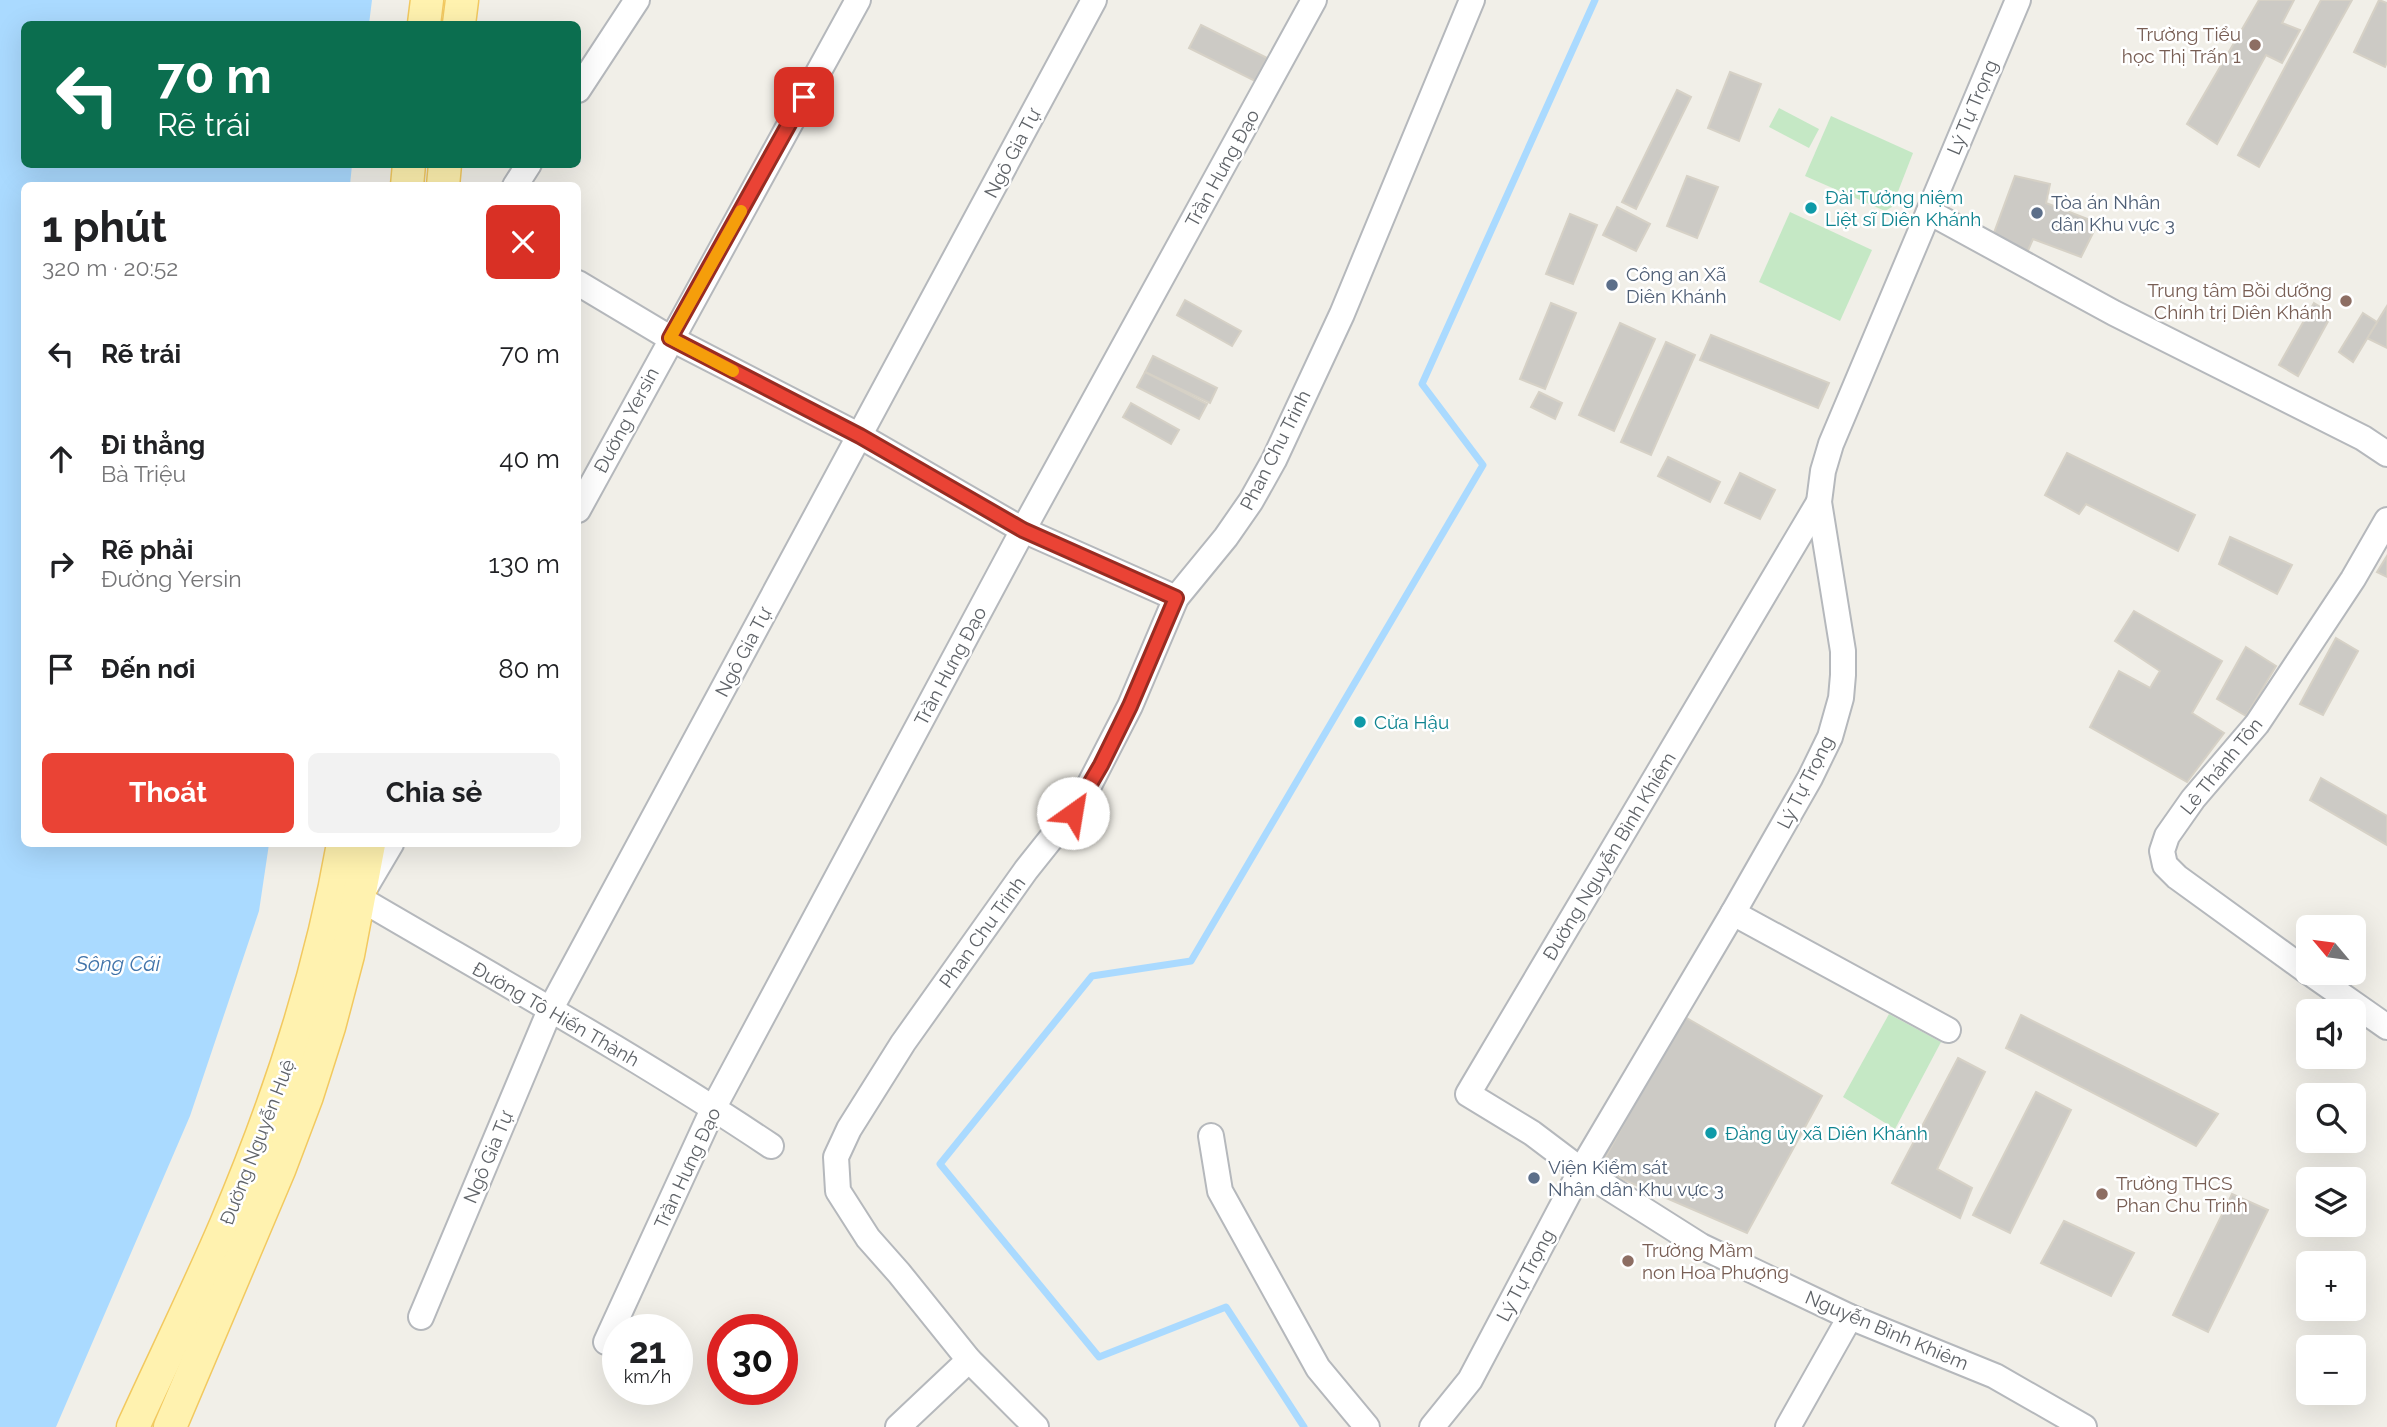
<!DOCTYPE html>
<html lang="vi">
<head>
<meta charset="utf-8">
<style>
	:root { --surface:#fff; --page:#f2f2f2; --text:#202124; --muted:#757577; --accent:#ea4335 }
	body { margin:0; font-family:Raleway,sans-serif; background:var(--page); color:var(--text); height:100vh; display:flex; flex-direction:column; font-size:26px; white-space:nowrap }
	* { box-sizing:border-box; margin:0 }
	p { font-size:23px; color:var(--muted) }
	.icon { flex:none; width:38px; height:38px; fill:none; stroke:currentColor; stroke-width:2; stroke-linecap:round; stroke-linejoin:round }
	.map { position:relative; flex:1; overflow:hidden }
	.drawer { position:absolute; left:21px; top:182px; width:560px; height:665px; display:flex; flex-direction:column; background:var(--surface); border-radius:10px; box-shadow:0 7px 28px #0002 }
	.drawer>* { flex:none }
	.hud { position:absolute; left:21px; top:21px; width:560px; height:147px; border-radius:10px; box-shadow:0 7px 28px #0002; background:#0b6e4f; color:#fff; overflow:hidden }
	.needle { width:46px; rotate:299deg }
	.fabs { position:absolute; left:2296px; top:915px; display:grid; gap:14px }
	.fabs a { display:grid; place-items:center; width:70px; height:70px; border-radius:10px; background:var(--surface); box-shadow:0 7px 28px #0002; font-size:35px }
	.speed { position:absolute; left:602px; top:1314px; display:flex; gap:14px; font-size:35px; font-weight:700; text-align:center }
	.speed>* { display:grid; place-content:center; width:91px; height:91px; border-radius:50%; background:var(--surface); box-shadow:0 7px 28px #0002; line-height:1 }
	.speed small { font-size:18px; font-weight:400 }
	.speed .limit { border:10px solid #d22; background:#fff; color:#111 }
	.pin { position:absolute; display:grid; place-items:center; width:60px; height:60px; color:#fff; margin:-30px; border-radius:14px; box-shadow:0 4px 10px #0006 }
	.me { position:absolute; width:77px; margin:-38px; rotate:32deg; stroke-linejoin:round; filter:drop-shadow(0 0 5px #0008) }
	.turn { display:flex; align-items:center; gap:24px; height:147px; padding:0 21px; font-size:32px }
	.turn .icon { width:91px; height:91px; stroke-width:2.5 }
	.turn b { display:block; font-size:49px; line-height:60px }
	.round { display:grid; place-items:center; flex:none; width:74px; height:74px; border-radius:10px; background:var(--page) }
	.summary { display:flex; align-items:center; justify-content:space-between; height:119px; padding:0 21px }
	h1 { font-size:42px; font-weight:700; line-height:52px }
	.button { display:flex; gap:14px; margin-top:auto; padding:14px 21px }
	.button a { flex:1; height:80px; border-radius:10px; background:var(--accent); color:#fff; font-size:28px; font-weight:700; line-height:80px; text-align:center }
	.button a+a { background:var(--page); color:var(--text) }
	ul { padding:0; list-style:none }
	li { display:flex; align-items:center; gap:21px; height:105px; padding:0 21px }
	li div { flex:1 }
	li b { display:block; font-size:26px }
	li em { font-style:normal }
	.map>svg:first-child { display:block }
	.green { fill:#c5e8c5 }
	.water { fill:#aadaff }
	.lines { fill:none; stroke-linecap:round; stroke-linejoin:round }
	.stream { stroke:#aadaff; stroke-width:7 }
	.building { fill:#cccac5; stroke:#d6d1c6; stroke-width:2 }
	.minor-casing { stroke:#b5b8bc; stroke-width:28 }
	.major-casing { stroke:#f2c960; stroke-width:35 }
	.minor { stroke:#fff; stroke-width:24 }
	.major { stroke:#fff2af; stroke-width:32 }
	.route-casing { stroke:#982c22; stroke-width:18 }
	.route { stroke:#ea4335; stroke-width:12 }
	.slow { stroke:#f59e0b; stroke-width:12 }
	.education-dot { fill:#8d6e63; stroke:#fff; stroke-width:2.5 }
	.culture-dot { fill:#0f9aa8; stroke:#fff; stroke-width:2.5 }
	.service-dot { fill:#5c6f8a; stroke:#fff; stroke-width:2.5 }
	.labels { text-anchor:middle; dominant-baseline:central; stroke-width:5; stroke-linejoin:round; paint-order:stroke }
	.education-label { font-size:19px; fill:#785e54; stroke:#fff; text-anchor:end }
	.street-label { font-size:19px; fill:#5f6368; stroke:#fff }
	.culture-label { font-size:19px; fill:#0d838f; stroke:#fff; text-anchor:start }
	.service-label { font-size:19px; fill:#4e5e75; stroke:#fff; text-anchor:start }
	.water-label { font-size:21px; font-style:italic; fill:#4174aa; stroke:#fff }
</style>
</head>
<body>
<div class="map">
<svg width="2387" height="1427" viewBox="0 0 2387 1427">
	<rect width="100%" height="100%" fill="#f1efe8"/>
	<g class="green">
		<path d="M 1779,108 L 1819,129 L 1809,148 L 1769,127 Z"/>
		<path d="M 1831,116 L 1913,153 L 1892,207 L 1885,211 L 1805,176 Z"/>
		<path d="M 1790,212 L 1872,250 L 1840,321 L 1759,282 Z"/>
		<path d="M 1889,1014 L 1941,1042 L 1895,1129 L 1843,1097 Z"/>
	</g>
	<path class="water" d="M 0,0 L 372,0 L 369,24 L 24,24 L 24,164 L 352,165 L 350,185 L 24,186 L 24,844 L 269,844 L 259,911 L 190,1116 L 56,1427 L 0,1427 Z"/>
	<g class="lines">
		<path class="stream" d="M 1304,1427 L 1226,1307 L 1099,1357 L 940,1164 L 1092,976 L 1191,961 L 1483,465 L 1422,384 L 1595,0"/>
	</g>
	<g class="building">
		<path d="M 2259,0 L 2294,0 L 2282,23 L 2300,30 L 2282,63 L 2266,55 L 2217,144 L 2187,124 Z"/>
		<path d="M 2321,0 L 2352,0 L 2259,167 L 2238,155 Z"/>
		<path d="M 2379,0 L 2387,3 L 2387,62 L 2385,67 L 2354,52 Z"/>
		<path d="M 1201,25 L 1267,58 L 1255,81 L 1189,48 Z"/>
		<path d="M 1730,72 L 1761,84 L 1739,141 L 1708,128 Z"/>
		<path d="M 1677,90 L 1691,97 L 1636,209 L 1622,202 Z"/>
		<path d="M 1687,176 L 1718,187 L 1697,238 L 1667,226 Z"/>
		<path d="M 2015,176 L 2050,184 L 2046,203 L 2098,223 L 2081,257 L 2033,239 L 2026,255 L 1991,241 Z"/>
		<path d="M 1617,207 L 1650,224 L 1636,251 L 1603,235 Z"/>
		<path d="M 1570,214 L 1597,225 L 1573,284 L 1546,274 Z"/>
		<path d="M 1185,300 L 1241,331 L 1232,346 L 1177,315 Z"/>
		<path d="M 1551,303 L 1576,313 L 1545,389 L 1520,379 Z"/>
		<path d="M 2314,303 L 2332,314 L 2298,376 L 2279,365 Z"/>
		<path d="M 2387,306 L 2387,348 L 2367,338 Z"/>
		<path d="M 2363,313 L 2377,322 L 2353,362 L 2339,352 Z"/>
		<path d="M 1620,323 L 1655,339 L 1614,431 L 1579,415 Z"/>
		<path d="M 1711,335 L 1829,383 L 1818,408 L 1700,360 Z"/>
		<path d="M 1666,342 L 1695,355 L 1651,455 L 1621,442 Z"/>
		<path d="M 1153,356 L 1217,388 L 1210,403 L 1145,372 Z"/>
		<path d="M 1145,372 L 1207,404 L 1199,419 L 1137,387 Z"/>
		<path d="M 1539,392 L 1562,403 L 1555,419 L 1531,407 Z"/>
		<path d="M 1131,403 L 1179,430 L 1171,444 L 1123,417 Z"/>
		<path d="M 2067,453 L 2195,515 L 2178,551 L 2086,504 L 2079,514 L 2045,495 Z"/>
		<path d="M 1668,457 L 1720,482 L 1710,502 L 1658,476 Z"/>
		<path d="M 1740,473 L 1775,490 L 1760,519 L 1725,503 Z"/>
		<path d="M 2230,537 L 2292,565 L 2277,594 L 2219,564 Z"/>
		<path d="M 2387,556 L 2387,577 L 2377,572 Z"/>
		<path d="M 2134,611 L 2222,661 L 2192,713 L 2224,733 L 2187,782 L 2090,727 L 2119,671 L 2150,688 L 2160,671 L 2115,641 Z"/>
		<path d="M 2336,638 L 2358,651 L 2323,715 L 2300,704 Z"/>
		<path d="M 2246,647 L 2276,666 L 2246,716 L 2217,699 Z"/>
		<path d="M 2321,778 L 2387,816 L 2387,845 L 2310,800 Z"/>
		<path d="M 2021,1015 L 2218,1114 L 2196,1146 L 2006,1048 Z"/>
		<path d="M 1683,1016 L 1822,1096 L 1747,1233 L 1599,1169 Z"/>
		<path d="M 1958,1058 L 1985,1072 L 1937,1169 L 1972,1188 L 1960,1218 L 1892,1183 Z"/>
		<path d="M 2036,1092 L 2071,1110 L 2010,1233 L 1973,1215 Z"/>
		<path d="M 2232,1194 L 2268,1210 L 2208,1332 L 2173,1315 Z"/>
		<path d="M 2064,1221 L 2134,1253 L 2111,1296 L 2041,1263 Z"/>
	</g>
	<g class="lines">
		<defs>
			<g id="minor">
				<path d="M 578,90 L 637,0"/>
				<path d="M 515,186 L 529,164"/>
				<path d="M 1929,212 L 2114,313 L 2363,438 L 2387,454"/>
				<path d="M 578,283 L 670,338 L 860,436 L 1023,530 L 1176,598"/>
				<path d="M 1819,502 L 1468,1094 L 1532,1133 L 1581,1170 L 1701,1246 L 1850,1317 L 1995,1376 L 2084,1427"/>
				<path d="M 578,510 L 858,0"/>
				<path d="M 365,888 L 391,844"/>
				<path d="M 342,895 L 359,898 C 497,979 638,1057 771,1146"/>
				<path d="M 1733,913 L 1948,1030"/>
				<path d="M 2308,972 L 2177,877 L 2165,865 L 2162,851 L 2167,836 L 2193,799 L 2257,724 L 2353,579 L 2387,520"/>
				<path d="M 2310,973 L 2387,1027"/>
				<path d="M 1211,1136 L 1220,1191 L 1318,1368 L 1367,1427"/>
				<path d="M 421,1317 L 550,1010 L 1094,0"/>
				<path d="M 606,1342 L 714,1107 L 1023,530 L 1314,0"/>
				<path d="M 898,1427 L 969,1360"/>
				<path d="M 1036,1427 L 969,1360 L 899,1273 L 868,1238 L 838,1191 L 836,1157 L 849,1129 L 903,1043 L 1026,870 L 1081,801 L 1130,706 L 1176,598 L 1226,537 L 1251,501 L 1274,460 L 1342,314 L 1472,0"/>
				<path d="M 1432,1427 L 1470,1380 L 1581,1170 L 1733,913 L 1810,778 L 1830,737 L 1841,698 L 1843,675 L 1843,651 L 1819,502 L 1823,471 L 1831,444 L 2018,0"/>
				<path d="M 1788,1427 L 1850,1317"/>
			</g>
			<g id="major">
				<path d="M 424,24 L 427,0"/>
				<path d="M 459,24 L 462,0"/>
				<path d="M 407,186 L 409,164"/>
				<path d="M 443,186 L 445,164"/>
				<path d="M 133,1427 C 164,1359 197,1292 226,1224 C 278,1102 320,975 343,844"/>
				<path d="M 170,1427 L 279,1170 L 307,1096 L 329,1027 L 348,955 L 369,844"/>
			</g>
		</defs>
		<use href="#minor" class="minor-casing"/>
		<use href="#major" class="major-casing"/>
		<use href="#minor" class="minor"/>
		<use href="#major" class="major"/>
	</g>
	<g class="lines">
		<defs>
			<path id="route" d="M 804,97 L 670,338 L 860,436 L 1023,530 L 1176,598 L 1130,706 L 1101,765 L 1073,813"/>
		</defs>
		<use href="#route" class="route-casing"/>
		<use href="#route" class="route"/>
		<path class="slow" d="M 733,371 L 670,338 L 741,211"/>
	</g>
	<g class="education-dot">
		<circle cx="2255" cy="45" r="7"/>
		<circle cx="2346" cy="301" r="7"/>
		<circle cx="2102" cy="1194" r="7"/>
		<circle cx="1628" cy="1261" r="7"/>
	</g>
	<g class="culture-dot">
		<circle cx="1811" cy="208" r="7"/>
		<circle cx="1360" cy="722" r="7"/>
		<circle cx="1711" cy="1133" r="7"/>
	</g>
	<g class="service-dot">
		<circle cx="2037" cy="213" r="7"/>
		<circle cx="1612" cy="285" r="7"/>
		<circle cx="1534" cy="1178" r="7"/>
	</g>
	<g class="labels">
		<g class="education-label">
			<text x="2241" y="34">Trường Tiểu<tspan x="2241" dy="22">học Thị Trấn 1</tspan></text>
			<text x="2332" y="290">Trung tâm Bồi dưỡng<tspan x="2332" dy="22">Chính trị Diên Khánh</tspan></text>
			<text x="2116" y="1183" text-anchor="start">Trường THCS<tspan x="2116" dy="22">Phan Chu Trinh</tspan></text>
			<text x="1642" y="1250" text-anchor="start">Trường Mầm<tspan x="1642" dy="22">non Hoa Phượng</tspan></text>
		</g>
		<g class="street-label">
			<text transform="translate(1972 107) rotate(-67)">Lý Tự Trọng</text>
			<text transform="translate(1012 153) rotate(-62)">Ngô Gia Tự</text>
			<text transform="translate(1222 168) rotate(-61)">Trần Hưng Đạo</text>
			<text transform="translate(626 420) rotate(-62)">Đường Yersin</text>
			<text transform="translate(1275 450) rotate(-63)">Phan Chu Trinh</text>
			<text transform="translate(743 652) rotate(-62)">Ngô Gia Tự</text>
			<text transform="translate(950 666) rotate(-62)">Trần Hưng Đạo</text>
			<text transform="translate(2221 766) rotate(-51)">Lê Thánh Tôn</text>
			<text transform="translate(1805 782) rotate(-63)">Lý Tự Trọng</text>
			<text transform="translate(1609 856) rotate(-59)">Đường Nguyễn Bỉnh Khiêm</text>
			<text transform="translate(982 932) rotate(-54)">Phan Chu Trinh</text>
			<text transform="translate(556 1014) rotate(30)">Đường Tô Hiến Thành</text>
			<text transform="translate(257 1142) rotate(-69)">Đường Nguyễn Huệ</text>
			<text transform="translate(488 1157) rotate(-67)">Ngô Gia Tự</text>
			<text transform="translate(687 1168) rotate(-65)">Trần Hưng Đạo</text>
			<text transform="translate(1525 1275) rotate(-62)">Lý Tự Trọng</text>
			<text transform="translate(1887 1330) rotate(23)">Nguyễn Bỉnh Khiêm</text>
		</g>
		<g class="culture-label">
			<text x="1825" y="197">Đài Tưởng niệm<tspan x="1825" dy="22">Liệt sĩ Diên Khánh</tspan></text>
			<text x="1374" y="722">Cửa Hậu</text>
			<text x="1725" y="1133">Đảng ủy xã Diên Khánh</text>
		</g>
		<g class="service-label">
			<text x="2051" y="202">Tòa án Nhân<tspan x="2051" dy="22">dân Khu vực 3</tspan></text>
			<text x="1626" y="274">Công an Xã<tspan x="1626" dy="22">Diên Khánh</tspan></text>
			<text x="1548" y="1167">Viện Kiểm sát<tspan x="1548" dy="22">Nhân dân Khu vực 3</tspan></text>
		</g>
		<g class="water-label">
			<text x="118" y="963">Sông Cái</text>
		</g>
	</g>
</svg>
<div class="fabs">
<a><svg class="needle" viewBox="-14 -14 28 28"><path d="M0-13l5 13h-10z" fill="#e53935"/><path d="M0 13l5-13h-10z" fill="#757577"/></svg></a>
<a><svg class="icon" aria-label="sound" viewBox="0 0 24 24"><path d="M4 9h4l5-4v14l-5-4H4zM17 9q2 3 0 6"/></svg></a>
<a><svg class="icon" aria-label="search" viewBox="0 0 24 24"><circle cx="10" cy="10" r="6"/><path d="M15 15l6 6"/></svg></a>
<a><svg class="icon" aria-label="layers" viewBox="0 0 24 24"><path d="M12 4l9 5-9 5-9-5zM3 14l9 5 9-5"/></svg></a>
<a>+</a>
<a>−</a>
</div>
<div class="speed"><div>21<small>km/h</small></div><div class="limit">30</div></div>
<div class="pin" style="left:804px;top:97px;background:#d93025"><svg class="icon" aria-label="arrive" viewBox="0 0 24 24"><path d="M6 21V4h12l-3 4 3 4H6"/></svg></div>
<svg class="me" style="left:1073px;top:813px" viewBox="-20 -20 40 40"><circle r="19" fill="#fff"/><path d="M0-13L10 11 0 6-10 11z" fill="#ea4335"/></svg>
<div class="hud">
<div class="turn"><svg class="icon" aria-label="left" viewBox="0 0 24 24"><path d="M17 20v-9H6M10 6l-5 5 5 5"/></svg><div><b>70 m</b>Rẽ trái</div></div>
</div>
<section class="drawer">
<div class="summary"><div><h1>1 phút</h1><p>320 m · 20:52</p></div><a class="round" style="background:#d93025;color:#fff"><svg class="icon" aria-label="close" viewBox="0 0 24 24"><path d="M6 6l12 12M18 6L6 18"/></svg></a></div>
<ul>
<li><svg class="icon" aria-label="left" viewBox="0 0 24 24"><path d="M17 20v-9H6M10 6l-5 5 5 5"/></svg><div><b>Rẽ trái</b></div><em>70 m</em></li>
<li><svg class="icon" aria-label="ahead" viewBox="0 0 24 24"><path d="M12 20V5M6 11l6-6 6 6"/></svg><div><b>Đi thẳng</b><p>Bà Triệu</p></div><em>40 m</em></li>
<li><svg class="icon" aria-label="right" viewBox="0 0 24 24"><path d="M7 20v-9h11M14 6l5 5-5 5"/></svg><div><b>Rẽ phải</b><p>Đường Yersin</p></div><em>130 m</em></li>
<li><svg class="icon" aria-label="arrive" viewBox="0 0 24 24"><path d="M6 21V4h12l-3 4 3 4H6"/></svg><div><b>Đến nơi</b></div><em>80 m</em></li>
</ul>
<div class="button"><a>Thoát</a><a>Chia sẻ</a></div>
</section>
</div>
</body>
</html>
